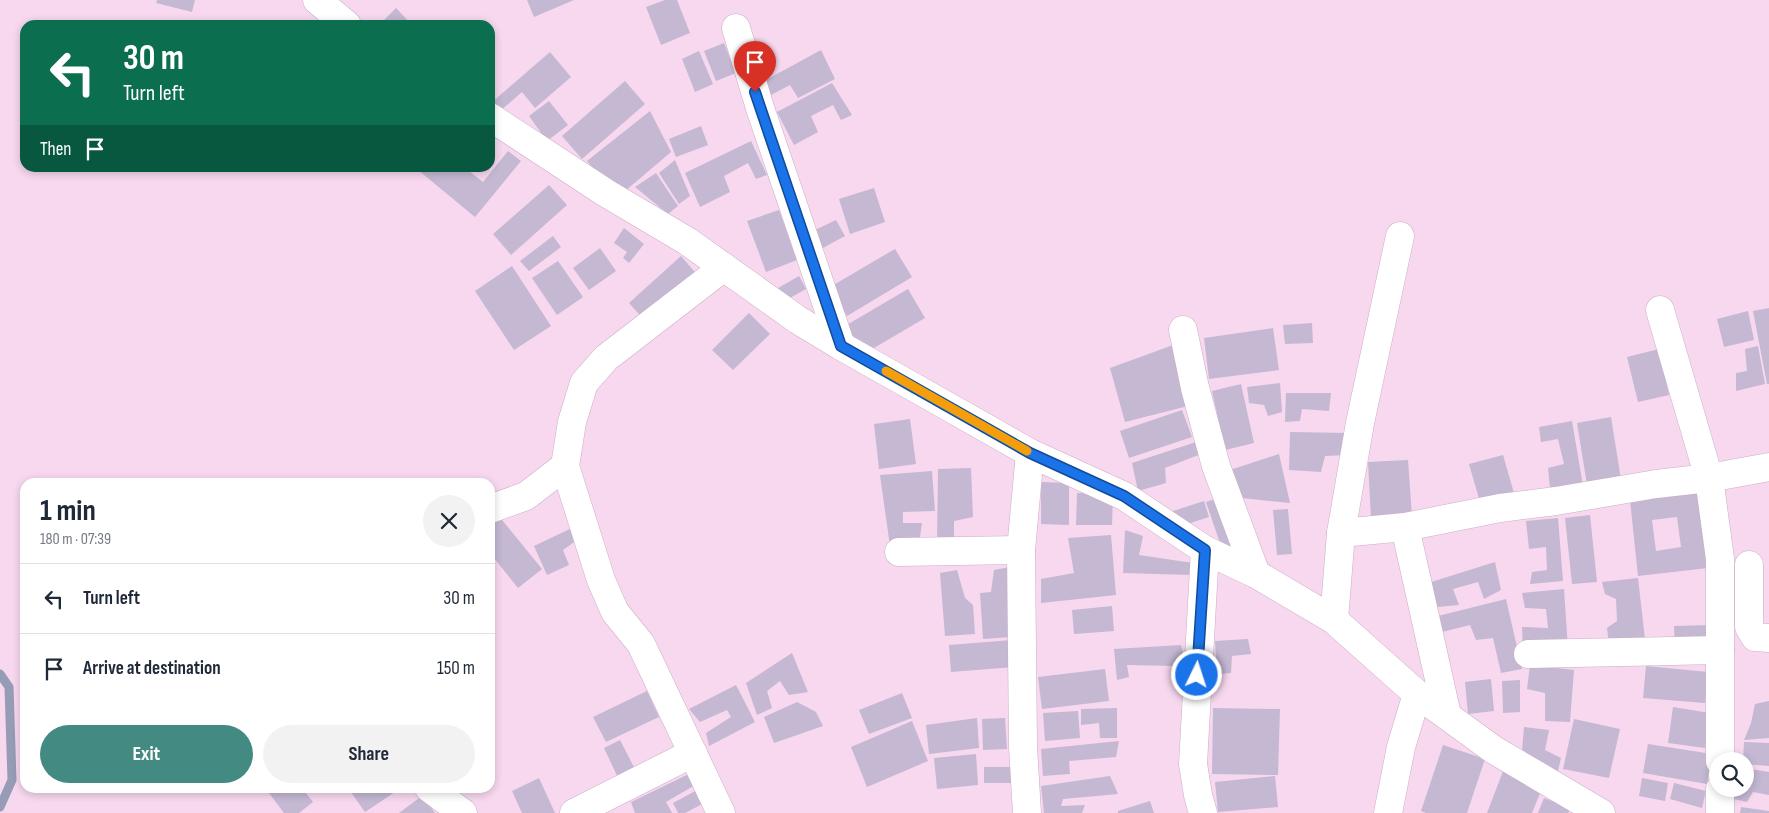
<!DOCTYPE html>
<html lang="en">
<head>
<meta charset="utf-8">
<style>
	:root { --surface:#fff; --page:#f2f2f3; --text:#1f2937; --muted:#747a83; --line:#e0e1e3; --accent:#438a83 }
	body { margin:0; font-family:"Sofia Sans Condensed",sans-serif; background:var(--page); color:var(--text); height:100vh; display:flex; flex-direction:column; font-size:19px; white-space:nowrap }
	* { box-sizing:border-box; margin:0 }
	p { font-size:16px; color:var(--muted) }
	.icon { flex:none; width:28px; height:28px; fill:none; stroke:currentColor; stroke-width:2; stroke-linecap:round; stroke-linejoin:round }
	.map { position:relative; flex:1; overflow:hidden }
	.panel { position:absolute; left:20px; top:478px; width:475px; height:315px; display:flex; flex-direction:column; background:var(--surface); border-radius:15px; box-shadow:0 2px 8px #0003 }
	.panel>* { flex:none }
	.hud { position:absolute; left:20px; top:20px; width:475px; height:152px; border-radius:15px; box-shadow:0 2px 8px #0003; background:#0b6e4f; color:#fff; overflow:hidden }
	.tools { position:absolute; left:1709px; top:752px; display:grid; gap:10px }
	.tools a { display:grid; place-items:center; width:45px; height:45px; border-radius:50%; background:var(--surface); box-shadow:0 2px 8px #0003; font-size:25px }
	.pin { position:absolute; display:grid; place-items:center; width:42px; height:42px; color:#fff; margin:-51px -21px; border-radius:50% 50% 50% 0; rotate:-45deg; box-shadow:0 0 5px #0007 }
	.pin .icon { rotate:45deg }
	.me { position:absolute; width:55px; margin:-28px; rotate:4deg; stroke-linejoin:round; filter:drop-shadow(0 0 4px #0008) }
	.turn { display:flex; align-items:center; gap:18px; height:105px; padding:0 20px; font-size:22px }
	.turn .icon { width:65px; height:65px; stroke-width:2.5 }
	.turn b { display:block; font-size:35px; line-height:42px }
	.then { display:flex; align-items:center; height:48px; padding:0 20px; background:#0003; gap:10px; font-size:19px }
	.round { display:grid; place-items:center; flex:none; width:52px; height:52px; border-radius:26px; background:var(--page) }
	.head { display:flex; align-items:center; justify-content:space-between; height:85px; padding:0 20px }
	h1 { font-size:30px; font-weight:700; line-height:38px }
	.button { display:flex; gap:10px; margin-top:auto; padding:10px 20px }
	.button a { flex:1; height:58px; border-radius:30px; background:var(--accent); color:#fff; font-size:20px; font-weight:700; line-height:58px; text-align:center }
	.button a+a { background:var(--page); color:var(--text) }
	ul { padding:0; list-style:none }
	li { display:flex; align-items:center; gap:15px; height:70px; padding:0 20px; border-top:1px solid var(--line) }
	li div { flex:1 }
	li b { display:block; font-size:19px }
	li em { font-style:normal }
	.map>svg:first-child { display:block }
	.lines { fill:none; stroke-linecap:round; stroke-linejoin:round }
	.stream { stroke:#969bb6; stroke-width:9 }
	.building { fill:#c4b8d3; fill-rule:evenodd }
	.minor-casing { stroke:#ccaec4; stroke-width:29 }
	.minor { stroke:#fff; stroke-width:28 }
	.route-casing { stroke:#114b97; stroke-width:12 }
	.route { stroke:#1a73e8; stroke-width:9 }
	.slow { stroke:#f59e0b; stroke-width:9 }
</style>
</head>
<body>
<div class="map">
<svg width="1769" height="813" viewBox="0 0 1769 813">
	<rect width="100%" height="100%" fill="#f7d8ef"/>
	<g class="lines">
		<path class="stream" d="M 0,674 L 9,687 L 12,780 L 0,807"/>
	</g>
	<g class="building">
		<path d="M 157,0 L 195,0 L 192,12 L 156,3 Z"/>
		<path d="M 527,0 L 574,0 L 534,17 Z"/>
		<path d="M 665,0 L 677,0 L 690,33 L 661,45 L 646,7 Z"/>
		<path d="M 396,8 L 412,25 L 379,25 Z"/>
		<path d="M 724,43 L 736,73 L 716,81 L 704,51 Z"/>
		<path d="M 821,50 L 835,79 L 798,98 L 790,85 L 771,95 L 764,81 Z"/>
		<path d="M 699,51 L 713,84 L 695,92 L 682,59 Z"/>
		<path d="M 550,52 L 571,77 L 535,108 L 522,92 L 499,112 L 491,103 Z"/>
		<path d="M 625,81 L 645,104 L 582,159 L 562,136 Z"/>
		<path d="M 832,83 L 852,115 L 841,120 L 833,105 L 811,116 L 818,132 L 794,145 L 777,112 Z"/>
		<path d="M 549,101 L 568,125 L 547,141 L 529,116 Z"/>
		<path d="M 650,111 L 671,152 L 618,197 L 587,161 Z"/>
		<path d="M 701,126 L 708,145 L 676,157 L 669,139 Z"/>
		<path d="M 751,141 L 767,175 L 756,179 L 748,163 L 724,176 L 730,192 L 700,207 L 685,173 Z"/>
		<path d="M 508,151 L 521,161 L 475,217 L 418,170 L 420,168 L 465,168 L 483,182 Z"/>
		<path d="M 675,160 L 690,196 L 679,204 L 659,173 Z"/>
		<path d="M 656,173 L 678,206 L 668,214 L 635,187 Z"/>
		<path d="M 549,185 L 567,205 L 511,255 L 493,234 Z"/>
		<path d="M 874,188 L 885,222 L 850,234 L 839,199 Z"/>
		<path d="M 779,210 L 797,260 L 766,272 L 747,221 Z"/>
		<path d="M 836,220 L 845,236 L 821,249 L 813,231 Z"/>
		<path d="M 624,228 L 644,244 L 629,263 L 623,258 L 627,252 L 614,243 Z"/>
		<path d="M 553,236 L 561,247 L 529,271 L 520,261 Z"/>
		<path d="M 600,248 L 616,271 L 589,290 L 573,268 Z"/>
		<path d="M 895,249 L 912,277 L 847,316 L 830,287 Z"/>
		<path d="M 681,256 L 699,277 L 648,324 L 629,303 Z"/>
		<path d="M 558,261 L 583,297 L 557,315 L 532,278 Z"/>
		<path d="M 512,266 L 551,326 L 514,350 L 475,291 Z"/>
		<path d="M 799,276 L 806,289 L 779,304 L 773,291 Z"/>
		<path d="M 908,289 L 925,318 L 862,355 L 845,326 Z"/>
		<path d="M 1769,308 L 1769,384 L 1767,384 L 1753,311 Z"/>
		<path d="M 1748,311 L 1754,340 L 1724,347 L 1717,319 Z"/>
		<path d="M 749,313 L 770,334 L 733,370 L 712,350 Z"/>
		<path d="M 1312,323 L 1313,343 L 1285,344 L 1283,325 Z"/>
		<path d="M 1273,328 L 1279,370 L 1209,379 L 1204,338 Z"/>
		<path d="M 1176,344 L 1188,406 L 1125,422 L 1110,368 Z"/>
		<path d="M 1758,346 L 1765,384 L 1736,391 L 1736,373 L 1747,371 L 1745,349 Z"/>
		<path d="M 1659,349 L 1669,395 L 1638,402 L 1627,357 Z"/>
		<path d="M 1280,383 L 1282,412 L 1268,416 L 1264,405 L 1249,403 L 1247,387 Z"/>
		<path d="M 1241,384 L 1254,443 L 1225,450 L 1212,391 Z"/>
		<path d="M 1286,393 L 1331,393 L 1329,411 L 1302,409 L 1300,421 L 1285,422 Z"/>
		<path d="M 1182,410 L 1192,437 L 1129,458 L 1120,431 Z"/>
		<path d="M 1611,417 L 1622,486 L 1588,491 L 1577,423 Z"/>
		<path d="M 910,419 L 916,464 L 879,469 L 874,424 Z"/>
		<path d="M 1572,421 L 1584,492 L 1551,498 L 1548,468 L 1564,464 L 1558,439 L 1541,442 L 1539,427 Z"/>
		<path d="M 1290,432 L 1351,433 L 1348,455 L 1325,456 L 1321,472 L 1289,470 Z"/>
		<path d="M 1196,442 L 1201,454 L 1165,468 L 1166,483 L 1138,491 L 1132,463 Z"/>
		<path d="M 1279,454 L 1290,503 L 1242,498 L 1230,470 Z"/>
		<path d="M 1503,455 L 1516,500 L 1482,509 L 1469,464 Z"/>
		<path d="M 1408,460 L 1412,516 L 1371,518 L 1368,462 Z"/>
		<path d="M 971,468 L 973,517 L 954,521 L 954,539 L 937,544 L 938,469 Z"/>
		<path d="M 932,471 L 935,511 L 903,512 L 903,523 L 922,523 L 919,544 L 890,546 L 880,475 Z"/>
		<path d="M 1041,482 L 1069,483 L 1069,525 L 1041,524 Z"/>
		<path d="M 1077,493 L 1113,494 L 1112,525 L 1076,525 Z"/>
		<path d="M 1700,493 L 1708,568 L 1638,576 L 1630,500 ZM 1677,517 L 1681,547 L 1656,551 L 1652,520 Z"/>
		<path d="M 1221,497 L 1238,547 L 1223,552 L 1206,502 Z"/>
		<path d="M 1204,501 L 1209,517 L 1175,528 L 1170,512 Z"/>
		<path d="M 1288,509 L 1292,554 L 1277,555 L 1273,510 Z"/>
		<path d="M 498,515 L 542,569 L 518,588 L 490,553 L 490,522 Z"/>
		<path d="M 1590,515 L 1597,582 L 1572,584 L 1565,518 Z"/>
		<path d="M 1558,518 L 1563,581 L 1530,584 L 1532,572 L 1547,570 L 1546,547 L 1529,549 L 1526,521 Z"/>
		<path d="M 574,527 L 577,540 L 563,550 L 569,565 L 547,575 L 534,546 Z"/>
		<path d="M 1125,530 L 1143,536 L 1139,555 L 1193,563 L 1192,575 L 1123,573 Z"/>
		<path d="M 1111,535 L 1116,595 L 1041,603 L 1041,579 L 1074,573 L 1068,538 Z"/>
		<path d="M 1495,562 L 1501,590 L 1484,599 L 1478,582 L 1453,589 L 1459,605 L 1437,607 L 1428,583 Z"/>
		<path d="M 1010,567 L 1011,637 L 983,639 L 980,593 L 991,592 L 994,570 Z"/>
		<path d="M 957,570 L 965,598 L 973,605 L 975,634 L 945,636 L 940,573 Z"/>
		<path d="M 1638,578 L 1646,648 L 1610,653 L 1607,628 L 1617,621 L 1616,599 L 1605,594 L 1602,582 Z"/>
		<path d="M 1564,589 L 1568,649 L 1523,653 L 1522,627 L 1548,628 L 1546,609 L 1525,608 L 1522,593 Z"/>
		<path d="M 1506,599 L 1522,669 L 1501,673 L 1493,638 L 1476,640 L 1470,625 L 1442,632 L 1438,616 Z"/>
		<path d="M 1112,606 L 1114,631 L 1074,634 L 1072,610 Z"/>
		<path d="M 1708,625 L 1708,645 L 1675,646 L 1674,626 Z"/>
		<path d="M 1248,639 L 1251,654 L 1232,656 L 1231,673 L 1217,674 L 1215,641 Z"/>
		<path d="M 1012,640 L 1014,667 L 951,672 L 949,645 Z"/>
		<path d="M 1181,645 L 1188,679 L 1177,679 L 1175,666 L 1127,665 L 1129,677 L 1117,680 L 1114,649 Z"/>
		<path d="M 792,653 L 808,692 L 789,695 L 780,681 L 767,691 L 772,708 L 757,715 L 746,683 Z"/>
		<path d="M 1530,665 L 1574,670 L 1570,722 L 1545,721 L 1545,693 L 1527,689 Z"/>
		<path d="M 1646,666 L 1708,672 L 1705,703 L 1643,698 Z"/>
		<path d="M 1105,669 L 1109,701 L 1042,709 L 1038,677 Z"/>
		<path d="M 1491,679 L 1494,711 L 1468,714 L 1465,682 Z"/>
		<path d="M 1520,680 L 1520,712 L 1503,713 L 1502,681 Z"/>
		<path d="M 736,685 L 755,722 L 709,746 L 706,733 L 731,717 L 727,710 L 700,722 L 689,709 Z"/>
		<path d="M 647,691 L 659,717 L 606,742 L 593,717 Z"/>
		<path d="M 902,693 L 912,718 L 869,734 L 859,710 Z"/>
		<path d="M 1769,701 L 1769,738 L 1744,740 L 1751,723 L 1755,704 Z"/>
		<path d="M 797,702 L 816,712 L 823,726 L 774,743 L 764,717 Z"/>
		<path d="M 1673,707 L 1710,713 L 1705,748 L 1668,743 Z"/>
		<path d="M 1117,708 L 1117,738 L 1100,738 L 1099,723 L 1081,725 L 1081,709 Z"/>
		<path d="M 1213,708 L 1280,709 L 1278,775 L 1212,774 Z"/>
		<path d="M 1078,711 L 1080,738 L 1045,741 L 1043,713 Z"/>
		<path d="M 977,718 L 979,748 L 929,754 L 926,725 Z"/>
		<path d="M 1005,718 L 1007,749 L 983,750 L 982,719 Z"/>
		<path d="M 1574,719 L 1620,729 L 1609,778 L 1563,769 Z"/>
		<path d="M 912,721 L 928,761 L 867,787 L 851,747 Z"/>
		<path d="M 1524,727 L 1549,730 L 1545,750 L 1561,758 L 1556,780 L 1521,762 Z"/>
		<path d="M 620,740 L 638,775 L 621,784 L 604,748 Z"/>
		<path d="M 1119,741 L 1116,757 L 1069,761 L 1070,774 L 1043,776 L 1041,749 Z"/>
		<path d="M 1744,742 L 1769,743 L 1769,766 L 1745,764 L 1745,761 L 1743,761 Z"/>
		<path d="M 1648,744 L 1712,754 L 1707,784 L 1643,773 Z"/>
		<path d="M 1443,745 L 1485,759 L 1467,813 L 1426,813 L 1421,811 Z"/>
		<path d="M 976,754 L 978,785 L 937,789 L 934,758 Z"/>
		<path d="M 1505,766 L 1545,781 L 1532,813 L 1487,813 Z"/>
		<rect x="984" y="767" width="33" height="16"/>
		<path d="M 1745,768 L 1769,772 L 1769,795 L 1753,792 L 1747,802 L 1734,799 L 1736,789 L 1745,789 Z"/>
		<path d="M 695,771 L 697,784 L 666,802 L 672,813 L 635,813 L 631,802 Z"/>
		<path d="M 1110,776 L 1118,794 L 1063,799 L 1061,806 L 1085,805 L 1082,813 L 1044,813 L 1041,786 Z"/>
		<path d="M 1275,776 L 1278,807 L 1218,812 L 1215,782 Z"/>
		<path d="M 539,778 L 555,813 L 522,813 L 512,791 Z"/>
		<path d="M 1642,778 L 1668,783 L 1665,801 L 1639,796 Z"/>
		<path d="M 1674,783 L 1706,791 L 1702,808 L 1670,799 Z"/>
		<path d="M 276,788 L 302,788 L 313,802 L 299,813 L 284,813 L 269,793 Z"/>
		<path d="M 348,788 L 401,788 L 365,812 Z"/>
		<path d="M 699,789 L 706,802 L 685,813 L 678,813 L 673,803 Z"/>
		<path d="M 422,796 L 435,813 L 399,813 Z"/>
		<path d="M 1544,798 L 1571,808 L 1568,813 L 1538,813 Z"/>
		<path d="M 1150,801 L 1154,813 L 1118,813 L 1118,811 Z"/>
		<path d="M 1741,807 L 1769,811 L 1769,813 L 1740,813 Z"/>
	</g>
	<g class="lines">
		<defs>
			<g id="minor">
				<path d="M 317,0 L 347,25"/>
				<path d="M 736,28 L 760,108 L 841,346"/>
				<path d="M 490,117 L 606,193 L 687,241 L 798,320 L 841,346 L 1030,453 L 1124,496 L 1205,550 L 1256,574 L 1334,620 L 1417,694 L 1494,750 L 1601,813"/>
				<path d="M 1660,310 L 1709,478 L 1720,559 L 1720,761"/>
				<path d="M 1183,330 L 1195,388 L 1216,466 L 1256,574"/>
				<path d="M 490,509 L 526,496 L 565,466"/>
				<path d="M 1405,527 L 1447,715"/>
				<path d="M 1341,533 L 1405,527 L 1500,508 L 1556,501 L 1656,484 L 1709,478 L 1769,467"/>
				<path d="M 899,552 L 1021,550"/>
				<path d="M 1749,565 L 1749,627 L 1755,637 L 1769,638"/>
				<path d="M 1334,620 L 1341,533 L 1360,423 L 1400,236"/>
				<path d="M 1528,654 L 1720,650"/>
				<path d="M 429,788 L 463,813"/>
				<path d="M 574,813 L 693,753"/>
				<path d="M 721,813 L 641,644 L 615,612 L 601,580 L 565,466 L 572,422 L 584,383 L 606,358 L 724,267"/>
				<path d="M 1027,813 L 1023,747 L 1021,550 L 1030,453"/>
				<path d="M 1203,813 L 1198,795 L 1193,764 L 1205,550"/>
				<path d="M 1388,813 L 1401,747 L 1417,694"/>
				<path d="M 1720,813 L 1720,789"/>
			</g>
		</defs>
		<use href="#minor" class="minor-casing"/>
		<use href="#minor" class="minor"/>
	</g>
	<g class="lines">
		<defs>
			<path id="route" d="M 755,92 L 841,346 L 1030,453 L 1124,496 L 1205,550 L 1197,675"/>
		</defs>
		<use href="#route" class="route-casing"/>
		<use href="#route" class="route"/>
		<path class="slow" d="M 886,371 L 1027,451"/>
	</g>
</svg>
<div class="tools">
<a><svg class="icon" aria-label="search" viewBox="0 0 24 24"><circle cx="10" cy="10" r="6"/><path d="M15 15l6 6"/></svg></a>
</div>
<div class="pin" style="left:755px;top:92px;background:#d93025"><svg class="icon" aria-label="arrive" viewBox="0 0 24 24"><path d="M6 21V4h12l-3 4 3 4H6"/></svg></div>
<svg class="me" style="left:1197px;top:675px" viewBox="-20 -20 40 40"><circle r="17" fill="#1a73e8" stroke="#fff" stroke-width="3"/><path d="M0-11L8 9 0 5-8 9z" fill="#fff"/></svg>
<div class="hud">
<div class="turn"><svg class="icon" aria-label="left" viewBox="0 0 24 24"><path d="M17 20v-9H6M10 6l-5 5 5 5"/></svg><div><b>30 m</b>Turn left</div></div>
<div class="then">Then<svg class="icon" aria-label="arrive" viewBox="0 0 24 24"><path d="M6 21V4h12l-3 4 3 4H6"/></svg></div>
</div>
<section class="panel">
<div class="head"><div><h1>1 min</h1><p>180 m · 07:39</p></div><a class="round"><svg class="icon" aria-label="close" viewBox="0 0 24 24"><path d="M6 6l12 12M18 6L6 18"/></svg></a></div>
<ul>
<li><svg class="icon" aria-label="left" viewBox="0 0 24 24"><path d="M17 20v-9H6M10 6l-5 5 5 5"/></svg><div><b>Turn left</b></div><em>30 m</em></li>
<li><svg class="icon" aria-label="arrive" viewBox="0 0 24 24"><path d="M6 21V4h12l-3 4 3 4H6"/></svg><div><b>Arrive at destination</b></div><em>150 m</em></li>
</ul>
<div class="button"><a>Exit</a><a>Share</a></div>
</section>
</div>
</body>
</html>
